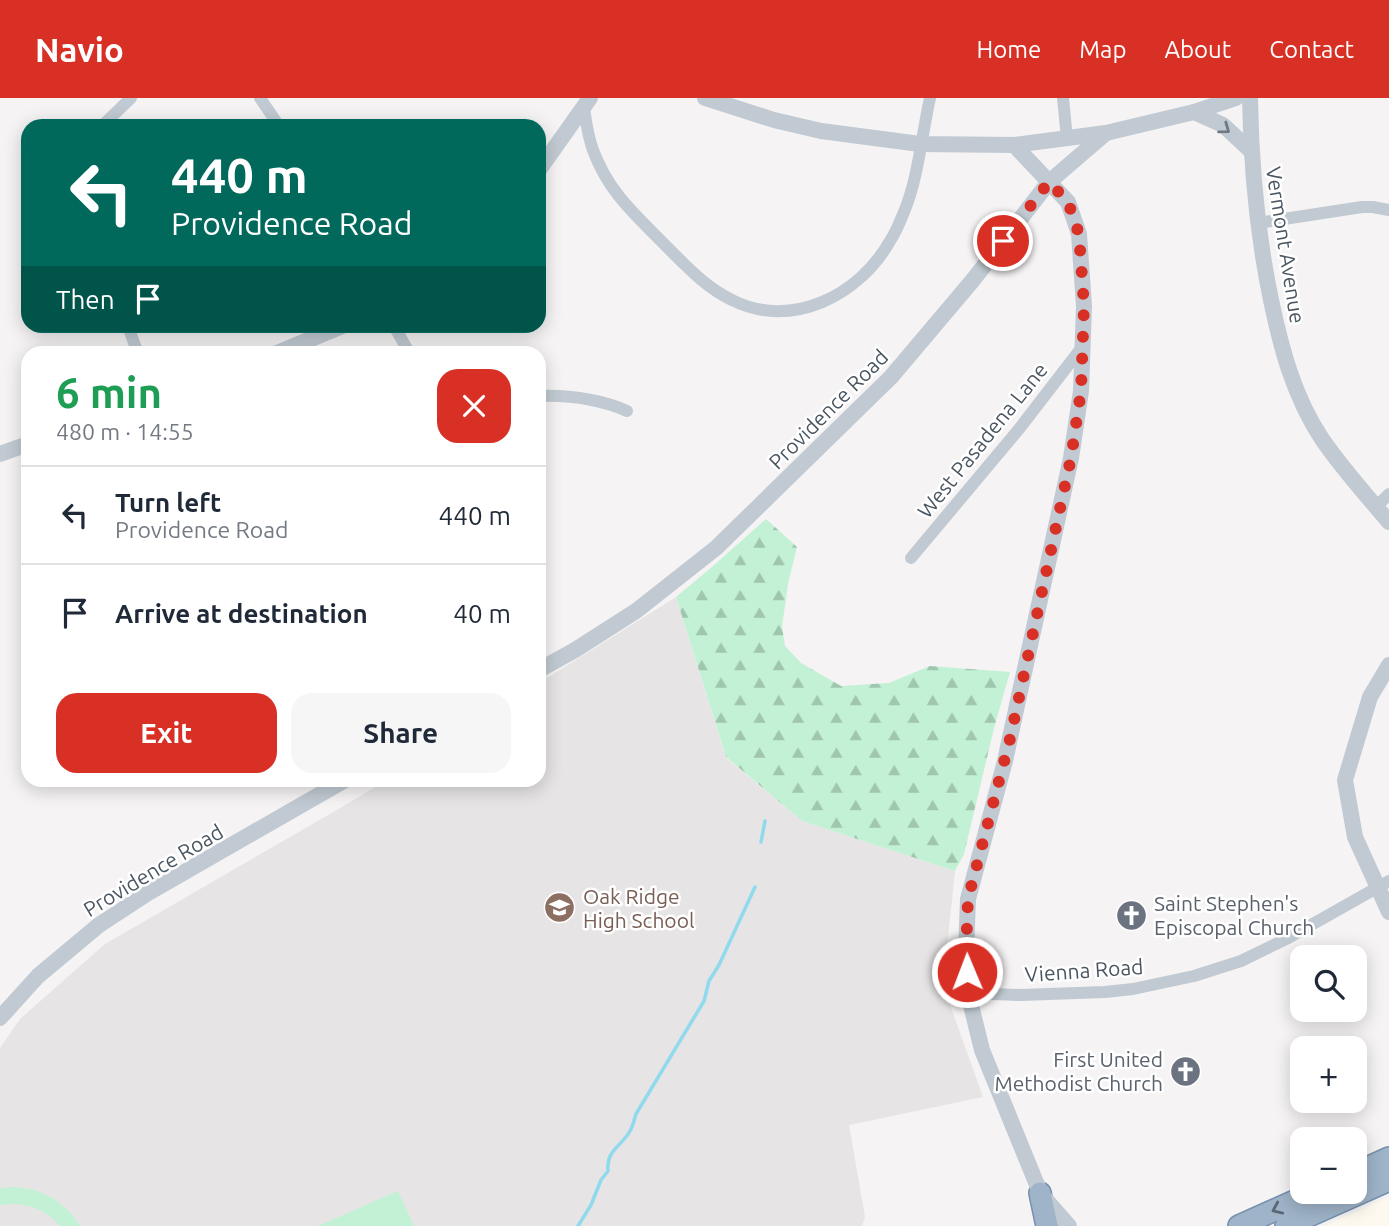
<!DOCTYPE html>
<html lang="en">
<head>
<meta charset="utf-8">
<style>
	:root { --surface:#fff; --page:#f6f6f7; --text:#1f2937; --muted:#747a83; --line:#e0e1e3; --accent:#d93025 }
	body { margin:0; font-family:Ubuntu,sans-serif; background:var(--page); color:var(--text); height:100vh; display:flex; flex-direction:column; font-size:26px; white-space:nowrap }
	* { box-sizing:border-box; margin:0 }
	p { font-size:23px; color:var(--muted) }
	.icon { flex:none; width:38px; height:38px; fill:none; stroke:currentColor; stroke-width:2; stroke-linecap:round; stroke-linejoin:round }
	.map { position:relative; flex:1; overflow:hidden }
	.panel { position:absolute; left:21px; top:248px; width:525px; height:441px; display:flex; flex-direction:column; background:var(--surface); border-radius:21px; box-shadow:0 4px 18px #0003 }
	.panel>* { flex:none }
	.top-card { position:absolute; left:21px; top:21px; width:525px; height:214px; border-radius:21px; box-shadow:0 4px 18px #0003; background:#00695c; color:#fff; overflow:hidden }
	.tools { position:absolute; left:1290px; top:847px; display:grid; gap:14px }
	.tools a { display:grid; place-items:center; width:77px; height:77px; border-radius:14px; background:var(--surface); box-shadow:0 4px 18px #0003; font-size:35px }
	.pin { position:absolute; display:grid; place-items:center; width:60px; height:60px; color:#fff; margin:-30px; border:4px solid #fff; border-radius:50%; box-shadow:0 2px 7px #0007 }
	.me { position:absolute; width:77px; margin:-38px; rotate:359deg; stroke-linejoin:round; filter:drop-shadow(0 0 5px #0008) }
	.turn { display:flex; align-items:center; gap:24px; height:147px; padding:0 35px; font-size:32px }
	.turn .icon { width:91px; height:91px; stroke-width:2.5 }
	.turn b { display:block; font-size:49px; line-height:60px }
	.then { display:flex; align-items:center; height:66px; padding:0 35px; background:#0003; gap:14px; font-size:26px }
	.round { display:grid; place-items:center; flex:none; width:74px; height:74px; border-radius:21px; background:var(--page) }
	.head { display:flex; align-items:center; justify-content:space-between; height:119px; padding:0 35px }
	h1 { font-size:42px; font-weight:600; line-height:52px; color:#1e9e55 }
	.action { display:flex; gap:14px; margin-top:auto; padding:14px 35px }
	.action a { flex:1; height:80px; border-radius:21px; background:var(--accent); color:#fff; font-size:28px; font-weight:600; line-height:80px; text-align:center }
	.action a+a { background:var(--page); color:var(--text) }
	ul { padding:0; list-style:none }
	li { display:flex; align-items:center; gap:21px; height:98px; padding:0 35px; border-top:2px solid var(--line) }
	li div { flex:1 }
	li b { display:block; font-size:26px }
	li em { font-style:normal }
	header { display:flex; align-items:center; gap:42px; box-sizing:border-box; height:98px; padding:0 35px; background:var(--accent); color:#fff }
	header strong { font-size:33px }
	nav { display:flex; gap:38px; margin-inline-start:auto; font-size:24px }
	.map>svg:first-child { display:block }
	.commercial { fill:#fdf9ef }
	.education { fill:#e6e4e5 }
	.forest { fill:url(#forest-firs) }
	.pitch { fill:#c3f1d5 }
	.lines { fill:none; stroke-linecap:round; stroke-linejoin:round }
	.stream { stroke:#90daee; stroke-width:3.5 }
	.trunk-casing { stroke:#7690ad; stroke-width:24 }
	.minor { stroke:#c1cad2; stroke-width:12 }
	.tertiary { stroke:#c1cad2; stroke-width:16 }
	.trunk { stroke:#9fb4c9; stroke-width:21 }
	.oneway { stroke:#6e7983 }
	.oneway2 { stroke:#5b6976 }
	.route { stroke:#d93025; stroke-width:12; stroke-dasharray:0 21.6 }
	.labels { text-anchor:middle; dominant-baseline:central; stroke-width:5; stroke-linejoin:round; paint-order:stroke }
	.street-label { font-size:21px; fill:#4a5661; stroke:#fff }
	.education-label { font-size:21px; fill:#785e54; stroke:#fff; text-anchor:start }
	.worship-label { font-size:21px; fill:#5b616d; stroke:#fff; text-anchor:start }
</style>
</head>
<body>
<header>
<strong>Navio</strong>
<nav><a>Home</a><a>Map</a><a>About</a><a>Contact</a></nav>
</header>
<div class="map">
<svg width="1389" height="1128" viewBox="0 0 1389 1128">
	<defs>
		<pattern id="forest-firs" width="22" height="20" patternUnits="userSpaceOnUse" patternTransform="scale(1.75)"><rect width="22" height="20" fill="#c3f1d5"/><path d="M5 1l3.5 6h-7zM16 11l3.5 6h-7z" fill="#a0c6b0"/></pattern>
	</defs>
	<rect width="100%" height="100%" fill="#f5f3f3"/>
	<path class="commercial" d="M 1389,1099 L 1389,1128 L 1325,1128 Z"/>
	<path class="education" d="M 676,499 L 726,660 L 802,723 L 955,773 L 943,887 L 983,999 L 849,1027 L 865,1119 L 862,1128 L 0,1128 L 0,950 L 20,921 L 105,846 L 342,709 L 385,683 L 539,682 L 539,585 Z"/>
	<path class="forest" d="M 766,421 L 797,449 L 788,486 L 782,529 L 785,548 L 801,565 L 841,588 L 889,585 L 930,568 L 1010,574 L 994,630 L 964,756 L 955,773 L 802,723 L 726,659 L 676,499 L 713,468 Z"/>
	<g class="pitch">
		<path d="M 11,1089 C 40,1089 65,1103 80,1128 L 60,1128 C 45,1110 23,1103 0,1107 L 0,1090 Z"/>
		<path d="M 398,1093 L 414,1128 L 318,1128 Z"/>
	</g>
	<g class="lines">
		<g class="stream">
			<path d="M 761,744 L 765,723"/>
			<path d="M 578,1128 L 591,1107 L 601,1082 L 608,1073 C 606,1052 621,1049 630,1033 C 633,1028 634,1022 636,1016 L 704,903 L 709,883 L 719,867 L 755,789"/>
		</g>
		<defs>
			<g id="trunk">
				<path d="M 1354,1076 L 1389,1060"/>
				<path d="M 1040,1095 L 1047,1128"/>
				<path d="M 1239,1128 L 1315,1094"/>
				<path d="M 1286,1128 L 1389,1082"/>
			</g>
		</defs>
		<use href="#trunk" class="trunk-casing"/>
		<g class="minor">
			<path d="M 260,0 L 279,28"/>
			<path d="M 1063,0 L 1067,41"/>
			<path d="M 584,10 C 586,24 588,39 593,52 C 609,96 638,119 670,152 C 689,171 707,190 732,202 C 791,232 859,198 890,143 C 896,134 900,124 904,114 C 918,81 922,36 930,0"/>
			<path d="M 102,28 L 131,0"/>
			<path d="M 1258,125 L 1362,109 L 1373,109 L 1389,112"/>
			<path d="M 128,228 L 138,256"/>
			<path d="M 394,228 L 410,256"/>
			<path d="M 539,298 C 570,297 599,301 627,313"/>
			<path d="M 1376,409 L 1389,396"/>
			<path d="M 911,460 L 1019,331 L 1083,248"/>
			<path d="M 968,895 L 1021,897 L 1105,894 L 1133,891 L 1194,878 L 1241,863 L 1288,840 L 1389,783"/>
		</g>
		<g class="tertiary">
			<path d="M 705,0 L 774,22 L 821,33 L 920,46 L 1014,47 L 1106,35 L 1194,14 L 1236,0"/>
			<path d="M 1250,0 C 1251,68 1257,135 1271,202 C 1281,250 1294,299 1322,341 C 1341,369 1367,398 1389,424"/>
			<path d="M 1194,14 L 1223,27 L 1251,53"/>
			<path d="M 1014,47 L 1068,104 L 1079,136 L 1084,208 L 1081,293 L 1071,360 L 1019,598 L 1005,663 L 968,801 L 966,854 L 968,895 L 982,952 L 1044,1104"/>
			<path d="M 539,72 L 590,0"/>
			<path d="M 275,256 L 342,228"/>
			<path d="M 0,356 L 28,346"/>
			<path d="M 1389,567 L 1370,599 L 1345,682 L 1355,739 L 1389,814"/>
			<path d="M 539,572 L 575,552 L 636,513 L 716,450 L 891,279 L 973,182 L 1049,84 L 1106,35"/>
			<path d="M 0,920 L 38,878 L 99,827 L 148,795 L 345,682"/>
			<path d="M 1040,1095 L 1069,1128"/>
		</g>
		<use href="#trunk" class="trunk"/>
	</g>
	<defs><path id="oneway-chevron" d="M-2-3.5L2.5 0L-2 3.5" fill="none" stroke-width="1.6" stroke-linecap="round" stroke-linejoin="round" transform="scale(1.75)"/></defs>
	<use class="oneway" href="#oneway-chevron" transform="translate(1225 31) rotate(36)"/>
	<use class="oneway2" href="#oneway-chevron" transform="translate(1277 1111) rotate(156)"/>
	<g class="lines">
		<path class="route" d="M 967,874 L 966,854 L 968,801 L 1010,641 L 1071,360 L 1081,293 L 1084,208 L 1079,136 L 1068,104 L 1049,84 L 1003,143"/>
	</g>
	<defs>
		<symbol id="school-disc" viewBox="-11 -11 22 22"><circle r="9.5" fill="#8d6e63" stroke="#fff"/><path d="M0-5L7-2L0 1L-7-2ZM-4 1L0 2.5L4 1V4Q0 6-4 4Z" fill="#fff"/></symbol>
		<symbol id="church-disc" viewBox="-11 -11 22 22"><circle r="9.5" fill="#6b7280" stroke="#fff"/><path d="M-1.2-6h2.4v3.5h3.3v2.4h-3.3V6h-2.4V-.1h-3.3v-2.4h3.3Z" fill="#fff"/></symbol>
	</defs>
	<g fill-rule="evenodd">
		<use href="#school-disc" x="542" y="792" width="35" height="35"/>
		<use href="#church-disc" x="1114" y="800" width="35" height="35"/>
		<use href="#church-disc" x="1168" y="956" width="35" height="35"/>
	</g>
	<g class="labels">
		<g class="street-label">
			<text transform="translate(1286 147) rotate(81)">Vermont Avenue</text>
			<text transform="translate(828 311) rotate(-45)">Providence Road</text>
			<text transform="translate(982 342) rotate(-51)">West Pasadena Lane</text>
			<text transform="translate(153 772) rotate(-31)">Providence Road</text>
			<text transform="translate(1084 872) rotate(-4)">Vienna Road</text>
		</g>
		<g class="education-label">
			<text x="583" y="798">Oak Ridge<tspan x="583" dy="24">High School</tspan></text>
		</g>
		<g class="worship-label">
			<text x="1154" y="805">Saint Stephen's<tspan x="1154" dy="24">Episcopal Church</tspan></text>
			<text x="1163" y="961" text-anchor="end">First United<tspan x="1163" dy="24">Methodist Church</tspan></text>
		</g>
	</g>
</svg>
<div class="tools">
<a><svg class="icon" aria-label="search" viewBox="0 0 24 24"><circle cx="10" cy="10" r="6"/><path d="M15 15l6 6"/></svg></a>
<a>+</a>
<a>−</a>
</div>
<div class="pin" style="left:1003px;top:143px;background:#d93025"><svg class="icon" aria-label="arrive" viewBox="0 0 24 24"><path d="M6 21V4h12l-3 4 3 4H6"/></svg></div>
<svg class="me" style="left:967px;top:874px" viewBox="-20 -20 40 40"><circle r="17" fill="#d93025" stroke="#fff" stroke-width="3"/><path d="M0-11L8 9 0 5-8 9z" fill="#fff"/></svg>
<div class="top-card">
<div class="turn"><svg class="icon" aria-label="left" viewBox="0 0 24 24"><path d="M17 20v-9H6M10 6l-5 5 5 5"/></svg><div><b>440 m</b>Providence Road</div></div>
<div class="then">Then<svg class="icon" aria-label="arrive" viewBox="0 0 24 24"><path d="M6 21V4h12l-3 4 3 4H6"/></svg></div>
</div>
<section class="panel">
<div class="head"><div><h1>6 min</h1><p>480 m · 14:55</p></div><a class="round" style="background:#d93025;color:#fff"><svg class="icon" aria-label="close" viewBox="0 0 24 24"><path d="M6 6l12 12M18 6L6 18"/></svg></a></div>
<ul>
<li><svg class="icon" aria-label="left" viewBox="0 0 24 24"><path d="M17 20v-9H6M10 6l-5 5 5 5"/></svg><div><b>Turn left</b><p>Providence Road</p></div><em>440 m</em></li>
<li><svg class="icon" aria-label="arrive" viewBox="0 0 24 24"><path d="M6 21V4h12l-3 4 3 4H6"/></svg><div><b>Arrive at destination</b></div><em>40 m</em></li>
</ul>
<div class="action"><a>Exit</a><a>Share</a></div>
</section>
</div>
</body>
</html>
